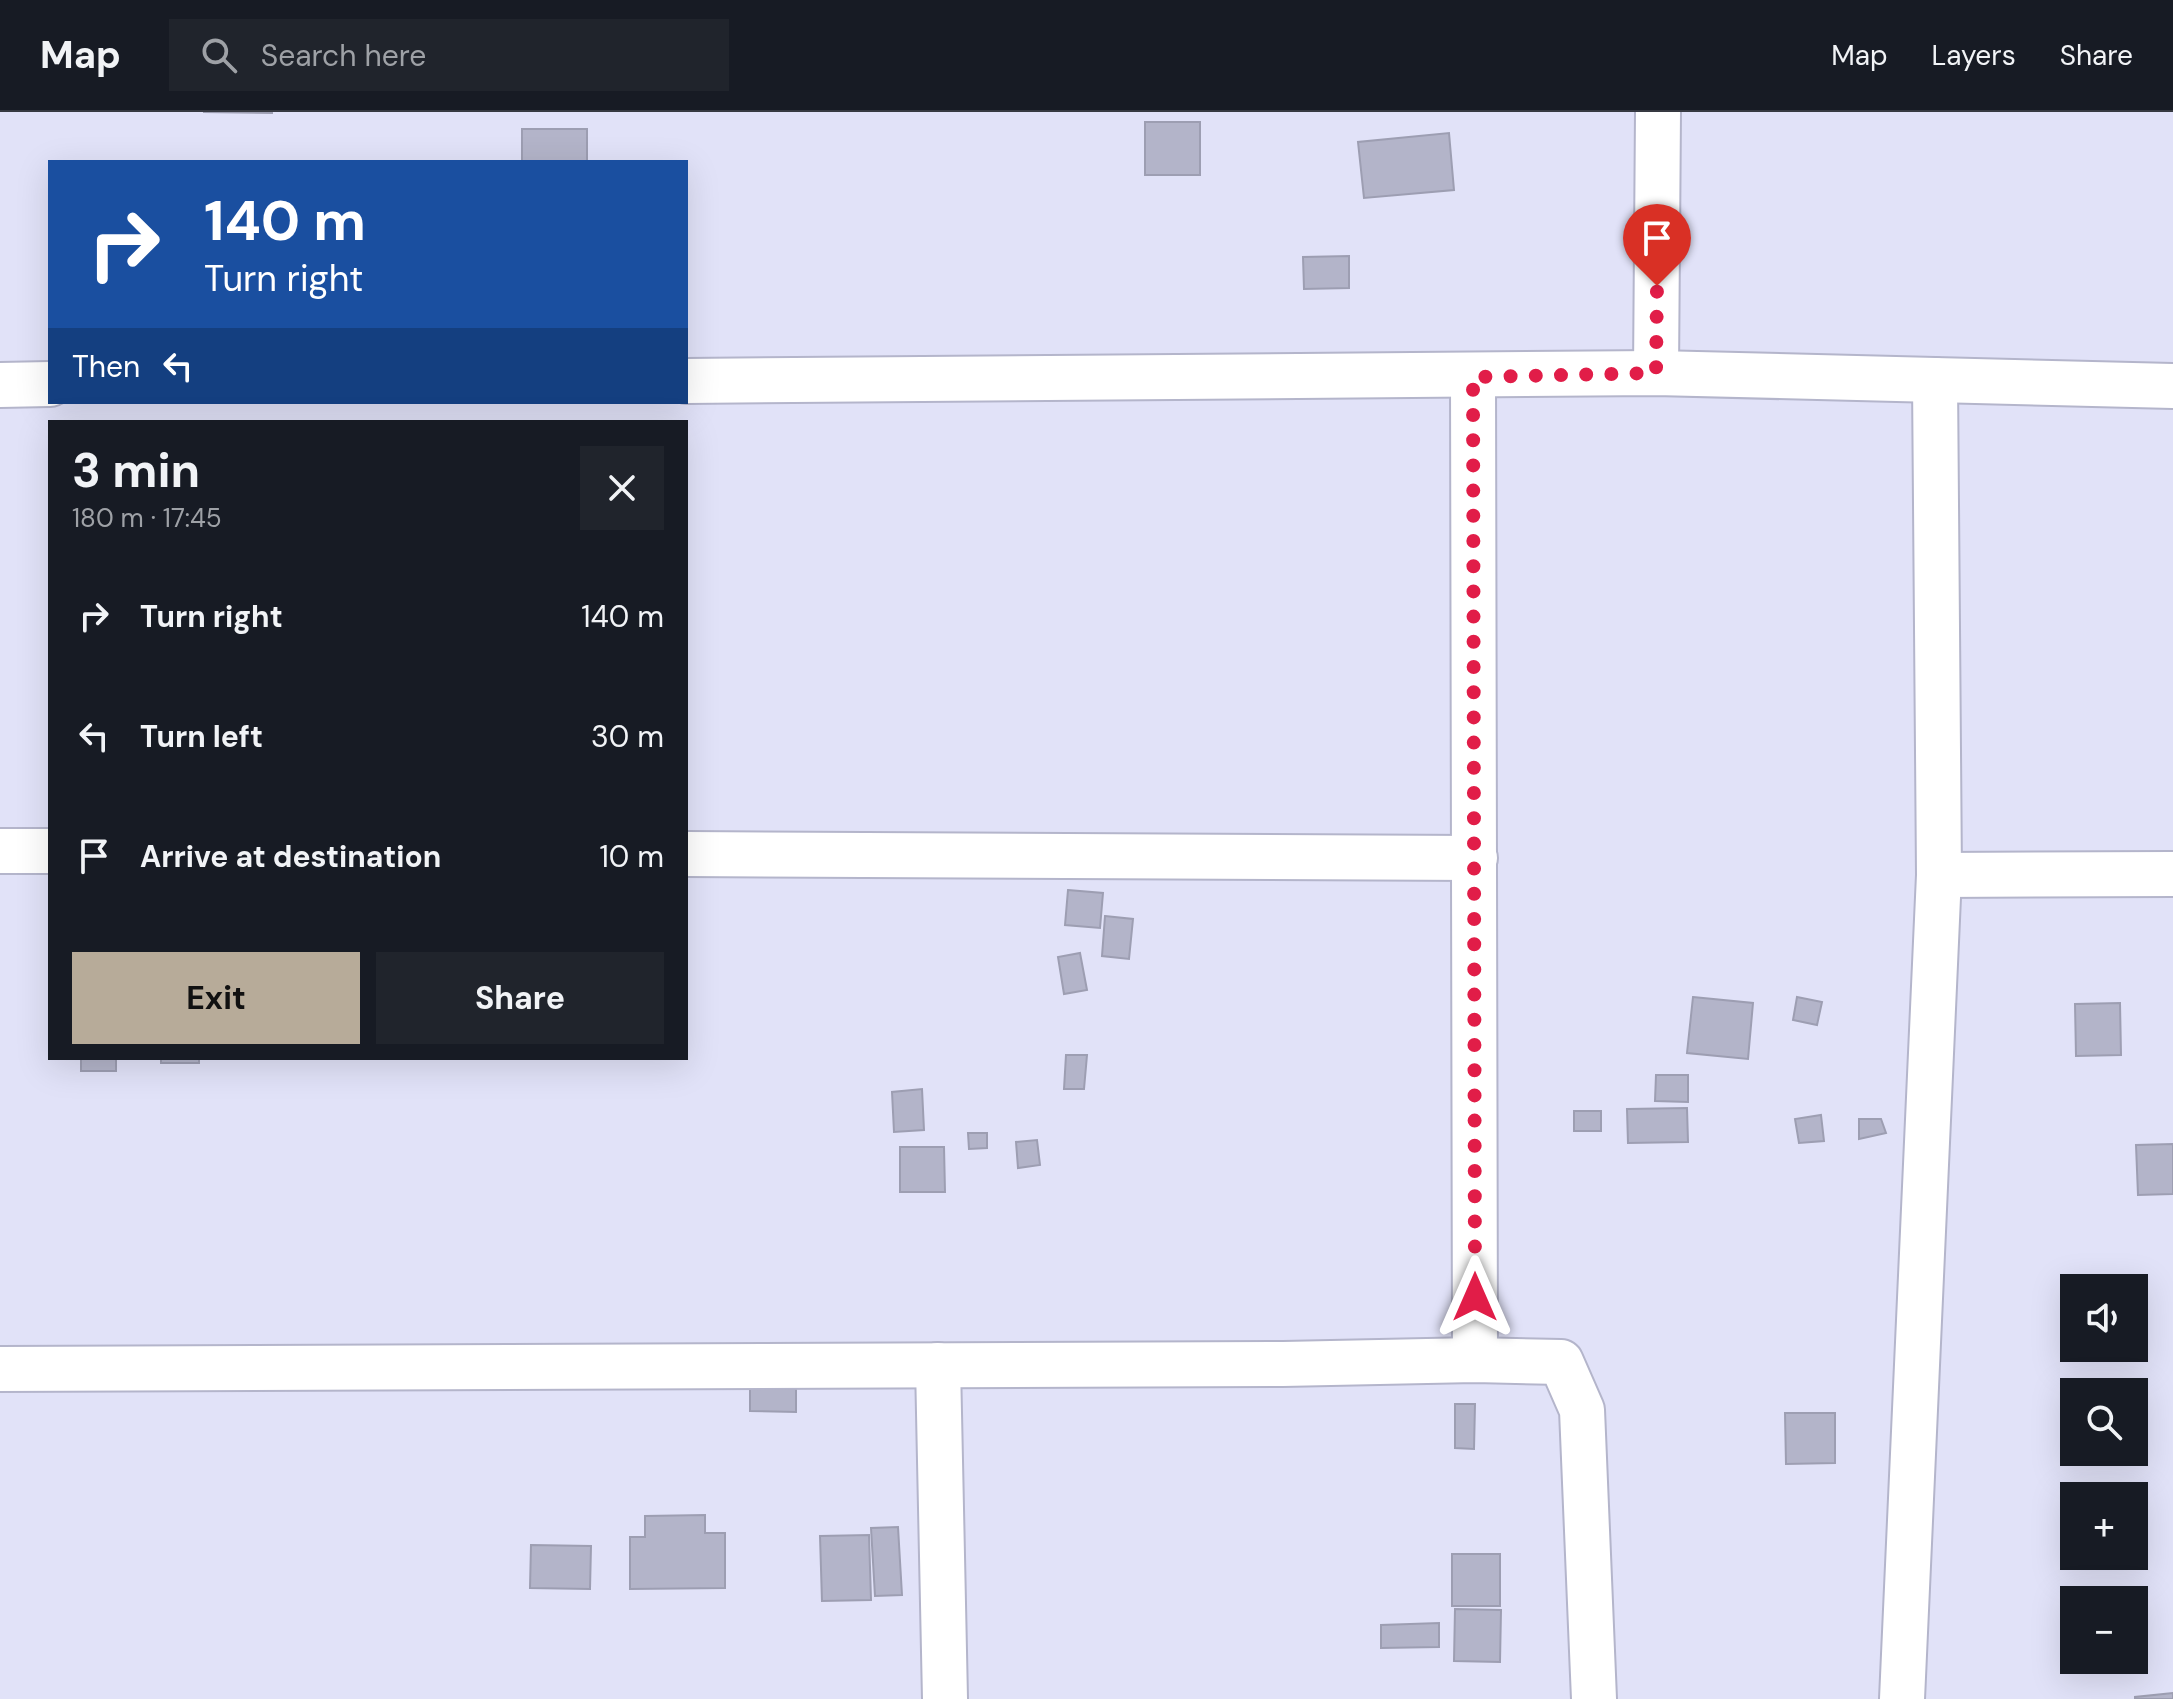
<!DOCTYPE html>
<html lang="en">
<head>
<meta charset="utf-8">
<style>
	:root { --surface:#171b24; --page:#20242c; --text:#f1f3f6; --muted:#9ea1a6; --line:#363941; --accent:#b7ab99 }
	body { margin:0; font-family:"DM Sans",sans-serif; background:var(--page); color:var(--text); height:100vh; display:flex; flex-direction:column; font-size:30px; white-space:nowrap }
	* { box-sizing:border-box; margin:0 }
	p { font-size:26px; color:var(--muted) }
	.icon { flex:none; width:44px; height:44px; fill:none; stroke:currentColor; stroke-width:2; stroke-linecap:round; stroke-linejoin:round }
	.map { position:relative; flex:1; overflow:hidden }
	.drawer { position:absolute; left:48px; top:308px; width:640px; height:640px; display:flex; flex-direction:column; background:var(--surface); border-radius:0px; box-shadow:0 8px 32px #0002 }
	.drawer>* { flex:none }
	.banner { position:absolute; left:48px; top:48px; width:640px; height:244px; border-radius:0px; box-shadow:0 8px 32px #0002; background:#1a4fa0; color:#fff; overflow:hidden }
	.fabs { position:absolute; left:2060px; top:1162px; display:grid; gap:16px }
	.fabs a { display:grid; place-items:center; width:88px; height:88px; border-radius:0px; background:var(--surface); box-shadow:0 8px 32px #0002; font-size:40px }
	.pin { position:absolute; display:grid; place-items:center; width:68px; height:68px; color:#fff; margin:-82px -34px; border-radius:50% 50% 50% 0; rotate:-45deg; box-shadow:0 0 8px #0007 }
	.pin .icon { rotate:45deg }
	.me { position:absolute; width:88px; margin:-44px; rotate:0deg; stroke-linejoin:round; filter:drop-shadow(0 0 6px #0008) }
	.turn { display:flex; align-items:center; gap:28px; height:168px; padding:0 24px; font-size:36px }
	.turn .icon { width:104px; height:104px; stroke-width:2.5 }
	.turn b { display:block; font-size:56px; line-height:68px }
	.then { display:flex; align-items:center; height:76px; padding:0 24px; background:#0003; gap:16px; font-size:30px }
	.round { display:grid; place-items:center; flex:none; width:84px; height:84px; border-radius:0px; background:var(--page) }
	.headline { display:flex; align-items:center; justify-content:space-between; height:136px; padding:0 24px }
	h1 { font-size:48px; font-weight:700; line-height:60px }
	.action { display:flex; gap:16px; margin-top:auto; padding:16px 24px }
	.action a { flex:1; height:92px; border-radius:0px; background:var(--accent); color:#111; font-size:32px; font-weight:700; line-height:92px; text-align:center }
	.action a+a { background:var(--page); color:var(--text) }
	ul { padding:0; list-style:none }
	li { display:flex; align-items:center; gap:24px; height:120px; padding:0 24px }
	li div { flex:1 }
	li b { display:block; font-size:30px }
	li em { font-style:normal }
	header { display:flex; align-items:center; gap:48px; box-sizing:border-box; height:112px; padding:0 40px; background:var(--surface); border-bottom:2px solid var(--line) }
	header strong { font-size:38px }
	nav { display:flex; gap:44px; margin-inline-start:auto; font-size:28px }
	.search { width:560px; height:72px; background:var(--page); display:flex; align-items:center; gap:20px; box-sizing:border-box; padding:0 28px; border-radius:0px; color:var(--muted); font-size:30px }
	.map>svg:first-child { display:block }
	.building { fill:#b3b4c9; stroke:#9d9eb2; stroke-width:2 }
	.lines { fill:none; stroke-linecap:round; stroke-linejoin:round }
	.minor-casing { stroke:#b4b5cb; stroke-width:48 }
	.minor { stroke:#fff; stroke-width:44 }
	.route { stroke:#e11d48; stroke-width:14; stroke-dasharray:0 25.2 }
</style>
</head>
<body>
<header>
<strong>Map</strong>
<div class="search"><svg class="icon" aria-label="search" viewBox="0 0 24 24"><circle cx="10" cy="10" r="6"/><path d="M15 15l6 6"/></svg>Search here</div>
<nav><a>Map</a><a>Layers</a><a>Share</a></nav>
</header>
<div class="map">
<svg width="2173" height="1587" viewBox="0 0 2173 1587">
	<rect width="100%" height="100%" fill="#e1e2f8"/>
	<g class="building">
		<path d="M 203,0 L 272,0 L 272,1 Z"/>
		<rect x="1145" y="10" width="55" height="53"/>
		<rect x="522" y="17" width="65" height="33"/>
		<path d="M 1449,21 L 1454,78 L 1364,86 L 1358,30 Z"/>
		<path d="M 1349,144 L 1349,176 L 1304,177 L 1303,145 Z"/>
		<path d="M 1068,778 L 1103,781 L 1100,816 L 1065,813 Z"/>
		<path d="M 1105,804 L 1133,807 L 1129,847 L 1102,844 Z"/>
		<path d="M 1080,841 L 1087,878 L 1064,882 L 1058,845 Z"/>
		<path d="M 1693,885 L 1753,891 L 1748,947 L 1687,941 Z"/>
		<path d="M 1797,885 L 1822,890 L 1817,913 L 1793,908 Z"/>
		<path d="M 2120,891 L 2121,943 L 2076,944 L 2075,892 Z"/>
		<path d="M 1066,943 L 1087,943 L 1084,977 L 1064,977 Z"/>
		<rect x="81" y="946" width="35" height="13"/>
		<rect x="161" y="946" width="38" height="5"/>
		<path d="M 1656,963 L 1688,963 L 1688,990 L 1655,989 Z"/>
		<path d="M 922,977 L 924,1018 L 894,1020 L 892,980 Z"/>
		<path d="M 1687,996 L 1688,1030 L 1628,1031 L 1627,997 Z"/>
		<rect x="1574" y="999" width="27" height="20"/>
		<path d="M 1821,1003 L 1824,1029 L 1799,1031 L 1795,1007 Z"/>
		<path d="M 1859,1007 L 1881,1007 L 1886,1021 L 1859,1027 Z"/>
		<path d="M 968,1021 L 987,1021 L 987,1036 L 969,1037 Z"/>
		<path d="M 1037,1028 L 1040,1053 L 1018,1056 L 1016,1030 Z"/>
		<path d="M 2173,1032 L 2173,1082 L 2138,1083 L 2136,1033 Z"/>
		<path d="M 900,1035 L 944,1035 L 945,1080 L 900,1080 Z"/>
		<path d="M 750,1277 L 796,1277 L 796,1300 L 750,1299 Z"/>
		<path d="M 1455,1292 L 1475,1292 L 1474,1337 L 1455,1336 Z"/>
		<path d="M 1785,1301 L 1835,1301 L 1835,1351 L 1786,1352 Z"/>
		<path d="M 705,1403 L 705,1421 L 725,1421 L 725,1476 L 630,1477 L 630,1425 L 645,1425 L 645,1404 Z"/>
		<path d="M 898,1415 L 902,1483 L 875,1484 L 871,1416 Z"/>
		<path d="M 869,1423 L 871,1488 L 822,1489 L 820,1424 Z"/>
		<path d="M 531,1433 L 591,1434 L 590,1477 L 530,1476 Z"/>
		<rect x="1452" y="1442" width="48" height="52"/>
		<path d="M 1455,1497 L 1501,1498 L 1500,1550 L 1454,1549 Z"/>
		<path d="M 1439,1511 L 1439,1535 L 1381,1536 L 1381,1513 Z"/>
		<path d="M 2173,1581 L 2173,1587 L 2135,1587 L 2135,1585 Z"/>
	</g>
	<g class="lines">
		<defs>
			<g id="minor">
				<path d="M 1656,261 L 1658,0"/>
				<path d="M 1473,265 L 1475,1248"/>
				<path d="M 686,269 L 1656,261 L 2173,274"/>
				<path d="M 0,273 L 50,272"/>
				<path d="M 0,739 L 50,739"/>
				<path d="M 686,742 L 1475,746"/>
				<path d="M 1939,763 L 2173,762"/>
				<path d="M 938,1253 L 945,1587"/>
				<path d="M 0,1257 L 1283,1252 L 1475,1248 L 1561,1250 L 1582,1298 L 1594,1587"/>
				<path d="M 1902,1587 L 1939,763 L 1935,268"/>
			</g>
		</defs>
		<use href="#minor" class="minor-casing"/>
		<use href="#minor" class="minor"/>
	</g>
	<g class="lines">
		<path class="route" d="M 1475,1185 L 1473,265 L 1656,261 L 1657,174"/>
	</g>
</svg>
<div class="fabs">
<a><svg class="icon" aria-label="sound" viewBox="0 0 24 24"><path d="M4 9h4l5-4v14l-5-4H4zM17 9q2 3 0 6"/></svg></a>
<a><svg class="icon" aria-label="search" viewBox="0 0 24 24"><circle cx="10" cy="10" r="6"/><path d="M15 15l6 6"/></svg></a>
<a>+</a>
<a>−</a>
</div>
<div class="pin" style="left:1657px;top:174px;background:#d93025"><svg class="icon" aria-label="arrive" viewBox="0 0 24 24"><path d="M6 21V4h12l-3 4 3 4H6"/></svg></div>
<svg class="me" style="left:1475px;top:1185px" viewBox="-20 -20 40 40"><path d="M0-17L14 15 0 8-14 15z" fill="#e11d48" stroke="#fff" stroke-width="4"/></svg>
<div class="banner">
<div class="turn"><svg class="icon" aria-label="right" viewBox="0 0 24 24"><path d="M7 20v-9h11M14 6l5 5-5 5"/></svg><div><b>140 m</b>Turn right</div></div>
<div class="then">Then<svg class="icon" aria-label="left" viewBox="0 0 24 24"><path d="M17 20v-9H6M10 6l-5 5 5 5"/></svg></div>
</div>
<section class="drawer">
<div class="headline"><div><h1>3 min</h1><p>180 m · 17:45</p></div><a class="round"><svg class="icon" aria-label="close" viewBox="0 0 24 24"><path d="M6 6l12 12M18 6L6 18"/></svg></a></div>
<ul>
<li><svg class="icon" aria-label="right" viewBox="0 0 24 24"><path d="M7 20v-9h11M14 6l5 5-5 5"/></svg><div><b>Turn right</b></div><em>140 m</em></li>
<li><svg class="icon" aria-label="left" viewBox="0 0 24 24"><path d="M17 20v-9H6M10 6l-5 5 5 5"/></svg><div><b>Turn left</b></div><em>30 m</em></li>
<li><svg class="icon" aria-label="arrive" viewBox="0 0 24 24"><path d="M6 21V4h12l-3 4 3 4H6"/></svg><div><b>Arrive at destination</b></div><em>10 m</em></li>
</ul>
<div class="action"><a>Exit</a><a>Share</a></div>
</section>
</div>
</body>
</html>
